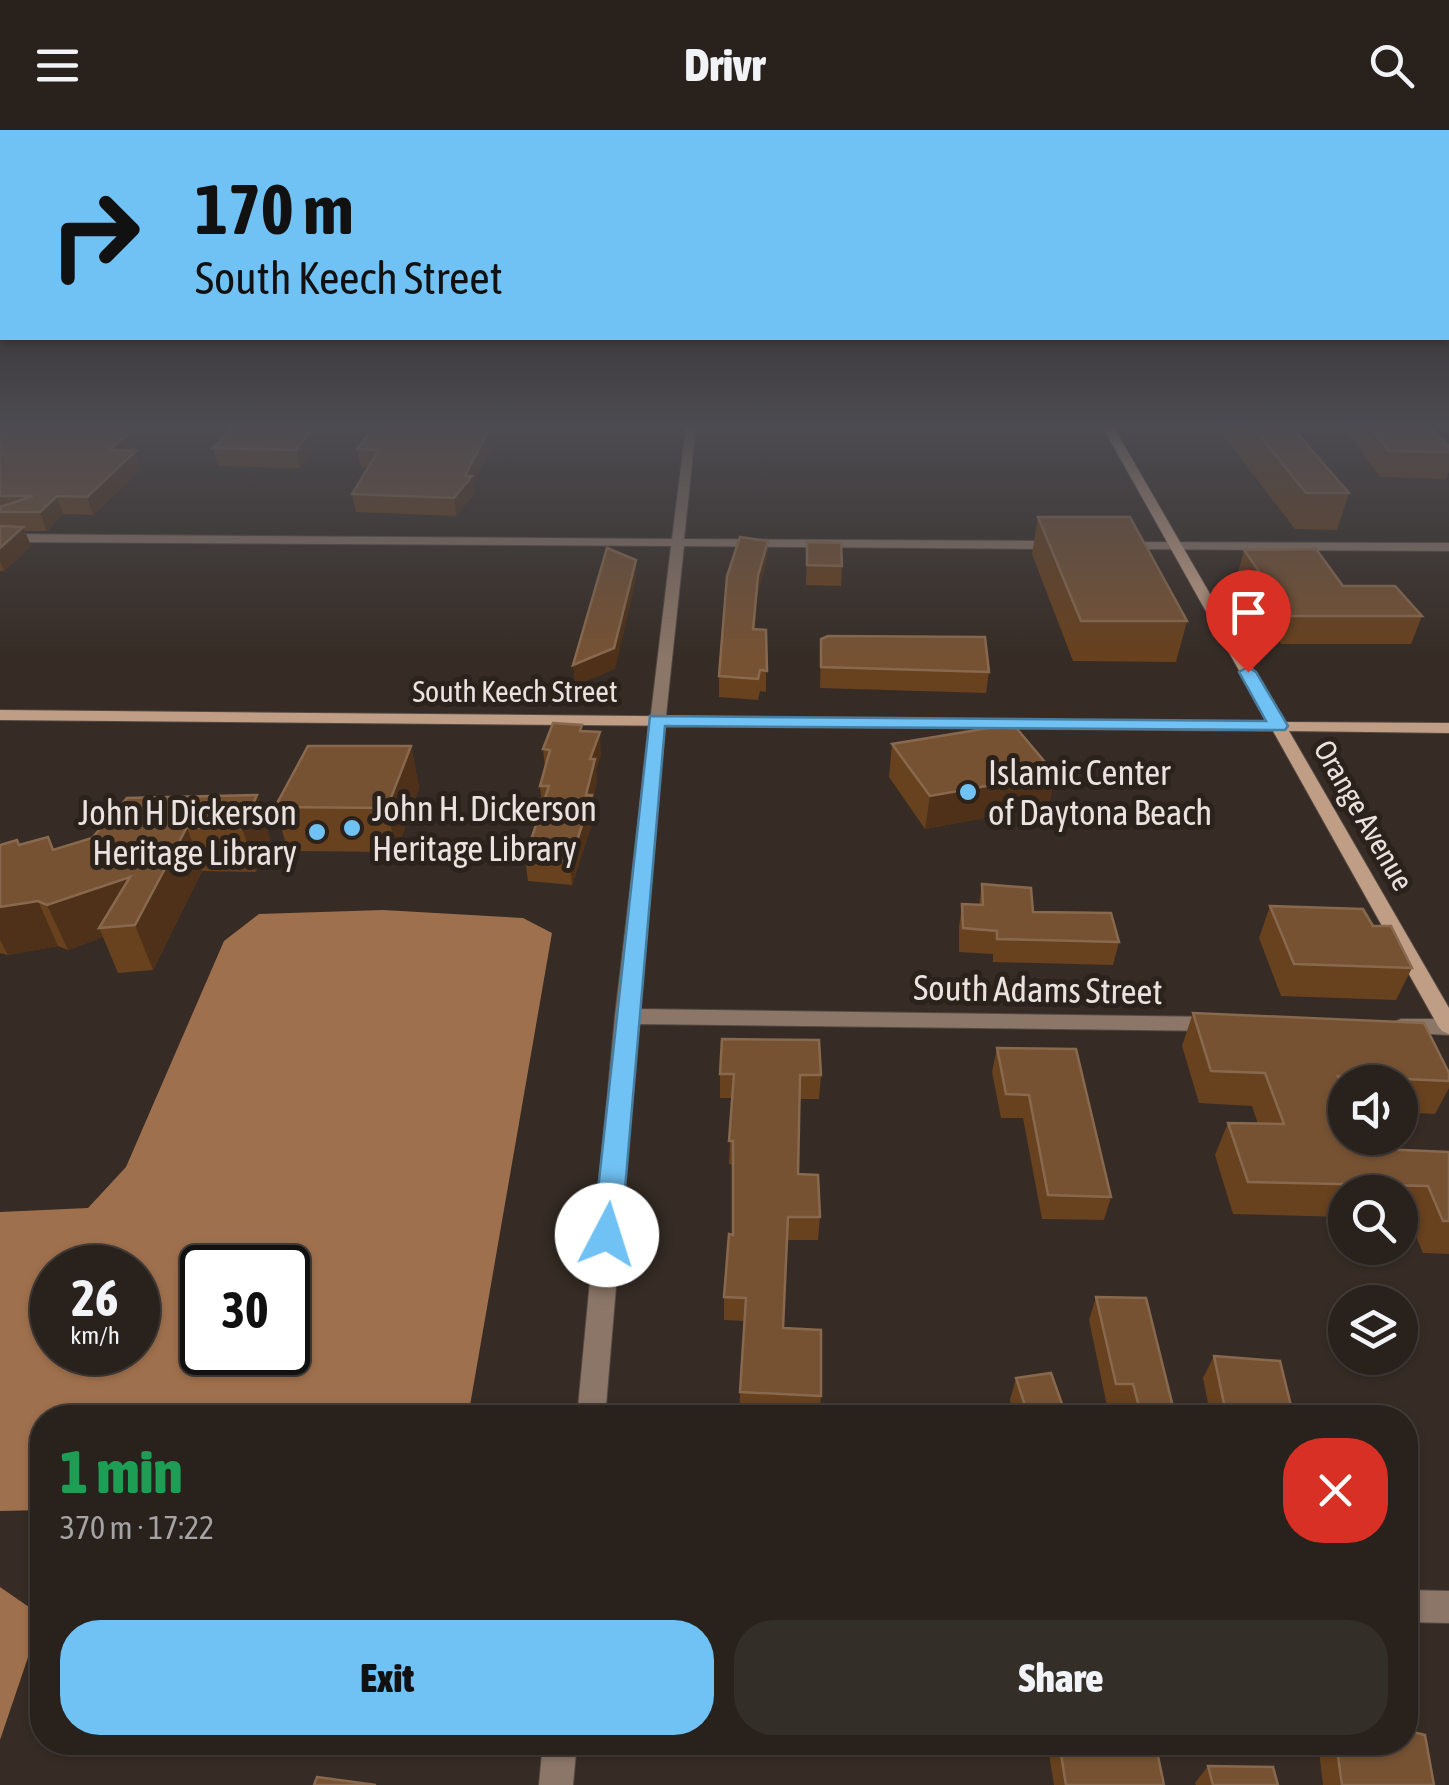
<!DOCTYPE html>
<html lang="en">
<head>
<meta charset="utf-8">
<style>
	:root { --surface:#28211c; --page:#342e29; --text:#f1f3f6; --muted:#a5a3a3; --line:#443e3b; --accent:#70c1f4 }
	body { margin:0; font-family:"Asap Condensed",sans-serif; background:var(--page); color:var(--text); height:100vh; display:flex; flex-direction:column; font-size:38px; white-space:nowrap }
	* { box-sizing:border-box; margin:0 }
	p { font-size:32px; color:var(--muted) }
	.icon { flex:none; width:55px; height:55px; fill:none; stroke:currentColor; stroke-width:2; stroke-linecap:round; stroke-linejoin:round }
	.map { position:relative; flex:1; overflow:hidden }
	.drawer { position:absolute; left:30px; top:1275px; width:1388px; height:350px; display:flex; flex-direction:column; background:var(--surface); border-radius:40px; box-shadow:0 2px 8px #0004,0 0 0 2px var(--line) }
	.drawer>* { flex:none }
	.top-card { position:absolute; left:0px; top:0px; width:1450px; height:210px; box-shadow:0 2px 8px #0004,0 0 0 2px var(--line); background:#70c1f4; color:#111; overflow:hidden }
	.controls { position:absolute; left:1328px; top:935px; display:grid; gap:20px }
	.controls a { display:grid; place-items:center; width:90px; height:90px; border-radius:50%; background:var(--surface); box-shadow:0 2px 8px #0004,0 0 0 2px var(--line); font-size:50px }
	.speed { position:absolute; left:30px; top:1115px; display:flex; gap:20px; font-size:50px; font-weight:700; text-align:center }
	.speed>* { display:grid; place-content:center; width:130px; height:130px; border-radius:50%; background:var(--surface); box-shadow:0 2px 8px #0004,0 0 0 2px var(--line); line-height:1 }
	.speed small { font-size:25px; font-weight:400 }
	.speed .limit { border:5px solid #111; border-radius:15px; background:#fff; color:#111 }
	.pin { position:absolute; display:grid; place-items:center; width:85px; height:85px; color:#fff; margin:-102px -42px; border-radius:50% 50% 50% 0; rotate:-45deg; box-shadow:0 0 10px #0007 }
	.pin .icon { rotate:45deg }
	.me { position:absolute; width:110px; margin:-55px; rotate:5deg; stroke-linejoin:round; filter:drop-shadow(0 0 8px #0008) }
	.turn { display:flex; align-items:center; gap:35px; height:210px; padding:0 30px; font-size:45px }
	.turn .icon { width:130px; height:130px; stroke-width:2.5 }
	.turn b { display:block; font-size:70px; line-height:85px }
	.round { display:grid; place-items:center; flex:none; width:105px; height:105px; border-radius:40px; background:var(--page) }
	.headline { display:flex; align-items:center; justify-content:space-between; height:170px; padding:0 30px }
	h1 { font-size:60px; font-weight:800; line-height:75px; color:#1e9e55 }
	.action { display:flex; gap:20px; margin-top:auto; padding:20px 30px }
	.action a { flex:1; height:115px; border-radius:40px; background:var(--accent); color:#111; font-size:40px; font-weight:800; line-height:115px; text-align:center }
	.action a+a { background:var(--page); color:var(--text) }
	header { display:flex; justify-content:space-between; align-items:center; height:130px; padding:0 30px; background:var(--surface); font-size:45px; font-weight:800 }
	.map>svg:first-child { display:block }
	.water { fill:#9f704d; fill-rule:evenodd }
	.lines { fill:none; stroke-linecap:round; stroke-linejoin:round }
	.street-casing { stroke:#534943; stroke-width:2 }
	.secondary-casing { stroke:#534943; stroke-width:2 }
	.street { fill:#8b7667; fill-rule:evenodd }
	.secondary { fill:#c09e86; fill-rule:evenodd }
	.wall { fill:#68411e }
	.shaded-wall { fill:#4e3118 }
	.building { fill:#765233; stroke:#88694e; stroke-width:2.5 }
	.route { fill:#70c1f4; stroke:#497d9f; stroke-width:2.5 }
	.poi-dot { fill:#70c1f4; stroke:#2c221c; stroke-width:4 }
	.labels { text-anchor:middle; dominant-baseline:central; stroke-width:10; stroke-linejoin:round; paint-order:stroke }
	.far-street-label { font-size:30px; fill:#e9e2de; stroke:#2c221c }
	.poi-label { font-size:35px; fill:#e9e2de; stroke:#2c221c; text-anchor:start }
	.street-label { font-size:35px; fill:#e9e2de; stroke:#2c221c }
</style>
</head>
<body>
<header><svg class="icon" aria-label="menu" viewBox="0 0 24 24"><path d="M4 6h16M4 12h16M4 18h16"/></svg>Drivr<svg class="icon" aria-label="search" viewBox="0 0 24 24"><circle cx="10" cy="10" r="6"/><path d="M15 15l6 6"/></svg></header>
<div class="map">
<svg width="1449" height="1655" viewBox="0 0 1449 1655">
	<rect width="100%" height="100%" fill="#362c25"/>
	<g class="water">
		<path d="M 383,780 L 523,788 L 552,803 L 468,1287 L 42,1288 L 42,1380 L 0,1381 L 0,1082 L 88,1078 L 126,1037 L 224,811 L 259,784 ZM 52,1138 L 138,1138 L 138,1222 L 52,1222 ZM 202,1138 L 288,1138 L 288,1222 L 202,1222 Z"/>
		<path d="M 0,1457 L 42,1486 L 0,1610 Z"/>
	</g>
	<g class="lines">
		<defs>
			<g id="street">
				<path d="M 686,296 L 696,296 L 684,409 L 1058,411 L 1064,415 L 1058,419 L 684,416 L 655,689 L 639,879 L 1217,887 L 1224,889 L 1228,894 L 1224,899 L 1217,901 L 638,894 L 605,1288 L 577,1288 L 615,886 L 671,416 L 0,412 L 0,404 L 672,409 Z"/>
				<path d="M 1117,412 L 1449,413 L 1449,421 L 1122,419 L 1117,418 Z"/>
				<path d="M 1401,889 L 1449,889 L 1449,905 L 1394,902 L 1390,897 L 1394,892 Z"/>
				<path d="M 1405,1460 L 1449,1461 L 1449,1493 L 1405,1492 Z"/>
				<path d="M 543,1612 L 577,1612 L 573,1655 L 539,1655 Z"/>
			</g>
			<path id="secondary" d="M 1102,296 L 1113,296 L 1284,592 L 1449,593 L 1449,603 L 1289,601 L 1449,878 L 1449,904 L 1442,901 L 1438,896 L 1273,601 L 0,590 L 0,580 L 1268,592 Z"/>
		</defs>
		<use href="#street" class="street-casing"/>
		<use href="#secondary" class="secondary-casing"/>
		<use href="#street" class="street"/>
		<use href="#secondary" class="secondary"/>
	</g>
	<g class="wall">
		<path d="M 0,296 L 156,300 L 133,321 L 141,339 L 93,385 L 63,384 L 47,401 L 25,401 L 31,416 L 4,441 L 0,441 Z"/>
		<path d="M 235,296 L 327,296 L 328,301 L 300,338 L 218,336 L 213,318 Z"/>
		<path d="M 374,296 L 496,296 L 497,307 L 473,353 L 474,364 L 456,386 L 356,382 L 352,364 L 368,337 L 361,337 L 357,319 Z"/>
		<path d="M 1226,296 L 1291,296 L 1349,363 L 1337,400 L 1295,399 L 1223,305 Z"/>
		<path d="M 1347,296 L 1428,296 L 1449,316 L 1449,341 L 1446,349 L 1380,347 L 1346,302 Z"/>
		<path d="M 1038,387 L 1187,491 L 1176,532 L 1073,531 L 1032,424 Z"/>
		<path d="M 768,411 L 767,431 L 757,466 L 755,499 L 766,500 L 766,562 L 760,561 L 758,570 L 719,567 L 719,546 Z"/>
		<path d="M 807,412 L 842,436 L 841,456 L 806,455 Z"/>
		<path d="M 1244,420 L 1343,456 L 1422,486 L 1411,514 L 1281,514 L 1237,446 Z"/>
		<path d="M 821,509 L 989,542 L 986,563 L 820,558 Z"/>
		<path d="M 583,601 L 601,624 L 596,639 L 597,651 L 593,669 L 594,687 L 572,755 L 528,751 L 525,728 L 542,676 L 540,656 L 545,638 L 543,619 Z"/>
		<path d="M 892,614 L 1055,644 L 1049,676 L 925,699 L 889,647 Z"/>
		<path d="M 411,616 L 419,658 L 396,722 L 288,721 L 275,677 Z"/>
		<path d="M 257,665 L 270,709 L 256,742 L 202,741 L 153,840 L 118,843 L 103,807 L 68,820 L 58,816 L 8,825 L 0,823 L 0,715 L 19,715 L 53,720 Z"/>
		<path d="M 982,754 L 1033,782 L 1119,812 L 1113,835 L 993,832 L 993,824 L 959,822 L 959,797 L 962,774 L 979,775 Z"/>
		<path d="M 1270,776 L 1373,796 L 1412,838 L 1396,870 L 1281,866 L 1259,808 Z"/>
		<path d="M 1193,883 L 1449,943 L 1449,958 L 1435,984 L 1400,982 L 1400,952 L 1345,952 L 1345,1008 L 1380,1019 L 1449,1022 L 1449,1124 L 1423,1123 L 1409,1089 L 1400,1089 L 1400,1062 L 1345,1062 L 1345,1087 L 1233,1084 L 1215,1025 L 1228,993 L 1258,994 L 1252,976 L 1199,973 L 1182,916 Z"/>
		<path d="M 997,918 L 1111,1067 L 1104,1090 L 1042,1089 L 1023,988 L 1001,988 L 992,942 Z"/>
		<path d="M 720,944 L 821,945 L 819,969 L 799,969 L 798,1044 L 820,1087 L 818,1110 L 787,1110 L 783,1198 L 821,1266 L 819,1288 L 739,1284 L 744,1191 L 724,1190 L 724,1167 L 733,1105 L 733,1035 L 729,1034 L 732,968 L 720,968 Z"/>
		<path d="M 1096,1167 L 1175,1285 L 1174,1288 L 1127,1288 L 1124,1276 L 1107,1276 L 1089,1190 Z"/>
		<path d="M 1214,1226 L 1294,1288 L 1211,1288 L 1203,1248 Z"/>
		<path d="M 1016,1248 L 1067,1288 L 1015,1288 L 1010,1270 Z"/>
		<path d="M 1047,1612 L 1155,1612 L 1164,1655 L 1054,1655 Z"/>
		<path d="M 1318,1612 L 1405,1612 L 1434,1655 L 1323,1655 Z"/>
		<path d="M 1208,1636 L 1278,1655 L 1196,1655 L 1195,1653 Z"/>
	</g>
	<g class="shaded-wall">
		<path d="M 136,296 L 155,296 L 156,300 L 116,338 L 110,320 Z"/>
		<path d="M 315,296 L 327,296 L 328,301 L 300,338 L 296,320 Z"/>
		<path d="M 491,296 L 496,296 L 497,307 L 473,353 L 474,364 L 456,386 L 454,368 Z"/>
		<path d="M 136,321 L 141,339 L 93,385 L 87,367 Z"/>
		<path d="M 57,366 L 63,384 L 47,401 L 40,382 Z"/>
		<path d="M 23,397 L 31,416 L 4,441 L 0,431 L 0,418 Z"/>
		<path d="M 768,411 L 767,431 L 757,466 L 753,520 L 758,446 Z"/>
		<path d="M 636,430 L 636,450 L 615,539 L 575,556 L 573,535 Z"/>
		<path d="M 600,602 L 601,624 L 596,639 L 597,651 L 593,669 L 594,687 L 572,755 L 570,732 L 586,665 L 590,629 Z"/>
		<path d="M 411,616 L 419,658 L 396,722 L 387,678 Z"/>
		<path d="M 1055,644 L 1049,676 L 925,699 L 930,666 Z"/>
		<path d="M 257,665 L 270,709 L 256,742 L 242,698 Z"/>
		<path d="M 187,697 L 202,741 L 153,840 L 135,795 L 99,798 L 103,807 L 68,820 L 47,775 L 130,747 Z"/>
		<path d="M 38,771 L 58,816 L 8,825 L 0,810 L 0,777 Z"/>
	</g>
	<g class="building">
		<path d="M 0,296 L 136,296 L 110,320 L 136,321 L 87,367 L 57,366 L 40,382 L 0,382 L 0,377 L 33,366 L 0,366 Z"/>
		<path d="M 235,296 L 315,296 L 296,320 L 213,318 Z"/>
		<path d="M 374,296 L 491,296 L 465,346 L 472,346 L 454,368 L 352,364 L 379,320 L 357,319 Z"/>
		<path d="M 1252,296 L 1291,296 L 1349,363 L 1306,363 Z"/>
		<path d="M 1369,296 L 1428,296 L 1449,316 L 1449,322 L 1389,321 Z"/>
		<path d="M 1038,387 L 1130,387 L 1187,491 L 1081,491 Z"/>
		<path d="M 0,396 L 23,397 L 0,418 Z"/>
		<path d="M 740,407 L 768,411 L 758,446 L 753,499 L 766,500 L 767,541 L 760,540 L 758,549 L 719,546 L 727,446 Z"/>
		<path d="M 807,412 L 841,413 L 842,436 L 807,435 Z"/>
		<path d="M 607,418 L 636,430 L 614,518 L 573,535 Z"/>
		<path d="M 1316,419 L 1343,456 L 1395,456 L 1422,486 L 1290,486 L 1244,420 Z"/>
		<path d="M 828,506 L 985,507 L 989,542 L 821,537 L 821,509 Z"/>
		<path d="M 553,593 L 582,595 L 580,601 L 600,602 L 590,629 L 595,629 L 586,665 L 592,665 L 570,732 L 525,728 L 549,656 L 540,656 L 550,620 L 543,619 Z"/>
		<path d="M 1013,594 L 1055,644 L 930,666 L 892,614 Z"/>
		<path d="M 308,616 L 411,616 L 387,678 L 275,677 Z"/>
		<path d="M 257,665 L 242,698 L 187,697 L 135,795 L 99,798 L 130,747 L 47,775 L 38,771 L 0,777 L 0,715 L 17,710 L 19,715 L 48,707 L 53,720 L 92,708 L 127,668 Z"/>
		<path d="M 982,754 L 1031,758 L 1033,782 L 1111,783 L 1119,812 L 997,809 L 997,801 L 963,798 L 962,774 L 983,775 Z"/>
		<path d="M 1270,776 L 1363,779 L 1373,796 L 1391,796 L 1412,838 L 1294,834 Z"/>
		<path d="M 1193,883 L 1424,893 L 1449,943 L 1449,951 L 1338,946 L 1345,963 L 1345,1008 L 1374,1008 L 1380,1019 L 1449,1022 L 1449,1091 L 1443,1091 L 1428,1056 L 1248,1052 L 1228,993 L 1284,994 L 1265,943 L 1211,941 Z"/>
		<path d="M 722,909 L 819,910 L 821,945 L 800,945 L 798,1044 L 818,1045 L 820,1087 L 788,1087 L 783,1198 L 821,1200 L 821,1266 L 740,1262 L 746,1168 L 724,1167 L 729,1104 L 733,1105 L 733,1011 L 729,1011 L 734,944 L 720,944 Z"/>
		<path d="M 997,918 L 1076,919 L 1111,1067 L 1048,1065 L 1029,965 L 1006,964 Z"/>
		<path d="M 1096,1167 L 1146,1168 L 1175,1285 L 1141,1284 L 1133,1254 L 1116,1254 Z"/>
		<path d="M 1214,1226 L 1280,1231 L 1294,1288 L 1227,1288 Z"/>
		<path d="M 1051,1243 L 1067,1288 L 1029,1288 L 1016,1248 Z"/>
		<path d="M 1405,1600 L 1425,1605 L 1434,1655 L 1342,1655 L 1336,1612 L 1405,1612 Z"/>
		<path d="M 1059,1612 L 1155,1612 L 1164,1655 L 1066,1655 Z"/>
		<path d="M 1208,1636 L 1273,1637 L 1278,1655 L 1213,1655 Z"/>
		<path d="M 317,1647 L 376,1655 L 314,1655 Z"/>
	</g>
	<linearGradient id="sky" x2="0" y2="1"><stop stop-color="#1e1814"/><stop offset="0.56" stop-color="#4c4b51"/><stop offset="1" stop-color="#4c4b51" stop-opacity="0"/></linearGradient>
	<rect width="1449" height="528" fill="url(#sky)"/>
	<path class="route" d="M 1248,537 L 1256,542 L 1288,596 L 1285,600 L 665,596 L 621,1105 L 617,1113 L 607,1116 L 597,1113 L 593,1105 L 650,586 L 1266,591 L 1239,542 Z"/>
	<g class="poi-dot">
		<circle cx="968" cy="662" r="10"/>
		<circle cx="352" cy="698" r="10"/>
		<circle cx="317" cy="702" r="10"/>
	</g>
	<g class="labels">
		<g class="far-street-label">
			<text x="515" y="561">South Keech Street</text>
			<text transform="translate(1364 685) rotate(60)">Orange Avenue</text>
		</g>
		<g class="poi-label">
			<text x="988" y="642">Islamic Center<tspan x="988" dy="40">of Daytona Beach</tspan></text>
			<text x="372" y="678">John H. Dickerson<tspan x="372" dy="40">Heritage Library</tspan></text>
			<text x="297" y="682" text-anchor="end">John H Dickerson<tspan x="297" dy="40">Heritage Library</tspan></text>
		</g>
		<g class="street-label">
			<text transform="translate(1038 859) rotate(1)">South Adams Street</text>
		</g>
	</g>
</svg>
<div class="controls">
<a><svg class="icon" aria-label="sound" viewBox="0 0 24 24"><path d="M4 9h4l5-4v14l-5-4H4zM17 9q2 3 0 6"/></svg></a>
<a><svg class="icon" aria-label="search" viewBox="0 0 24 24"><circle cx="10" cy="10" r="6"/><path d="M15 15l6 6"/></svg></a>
<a><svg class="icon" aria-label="layers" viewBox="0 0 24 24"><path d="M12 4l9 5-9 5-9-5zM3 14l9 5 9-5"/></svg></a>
</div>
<div class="speed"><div>26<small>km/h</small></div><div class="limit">30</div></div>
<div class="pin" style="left:1248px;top:542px;background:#d93025"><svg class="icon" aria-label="arrive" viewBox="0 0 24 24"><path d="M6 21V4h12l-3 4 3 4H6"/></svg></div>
<svg class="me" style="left:607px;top:1105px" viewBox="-20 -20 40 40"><circle r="19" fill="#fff"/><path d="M0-13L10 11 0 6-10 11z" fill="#70c1f4"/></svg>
<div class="top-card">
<div class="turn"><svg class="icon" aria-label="right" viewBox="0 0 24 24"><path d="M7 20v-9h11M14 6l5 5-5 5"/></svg><div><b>170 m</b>South Keech Street</div></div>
</div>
<section class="drawer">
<div class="headline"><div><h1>1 min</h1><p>370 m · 17:22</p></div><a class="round" style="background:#d93025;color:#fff"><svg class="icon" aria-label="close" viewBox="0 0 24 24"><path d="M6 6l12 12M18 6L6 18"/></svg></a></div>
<div class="action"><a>Exit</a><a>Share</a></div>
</section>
</div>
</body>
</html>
